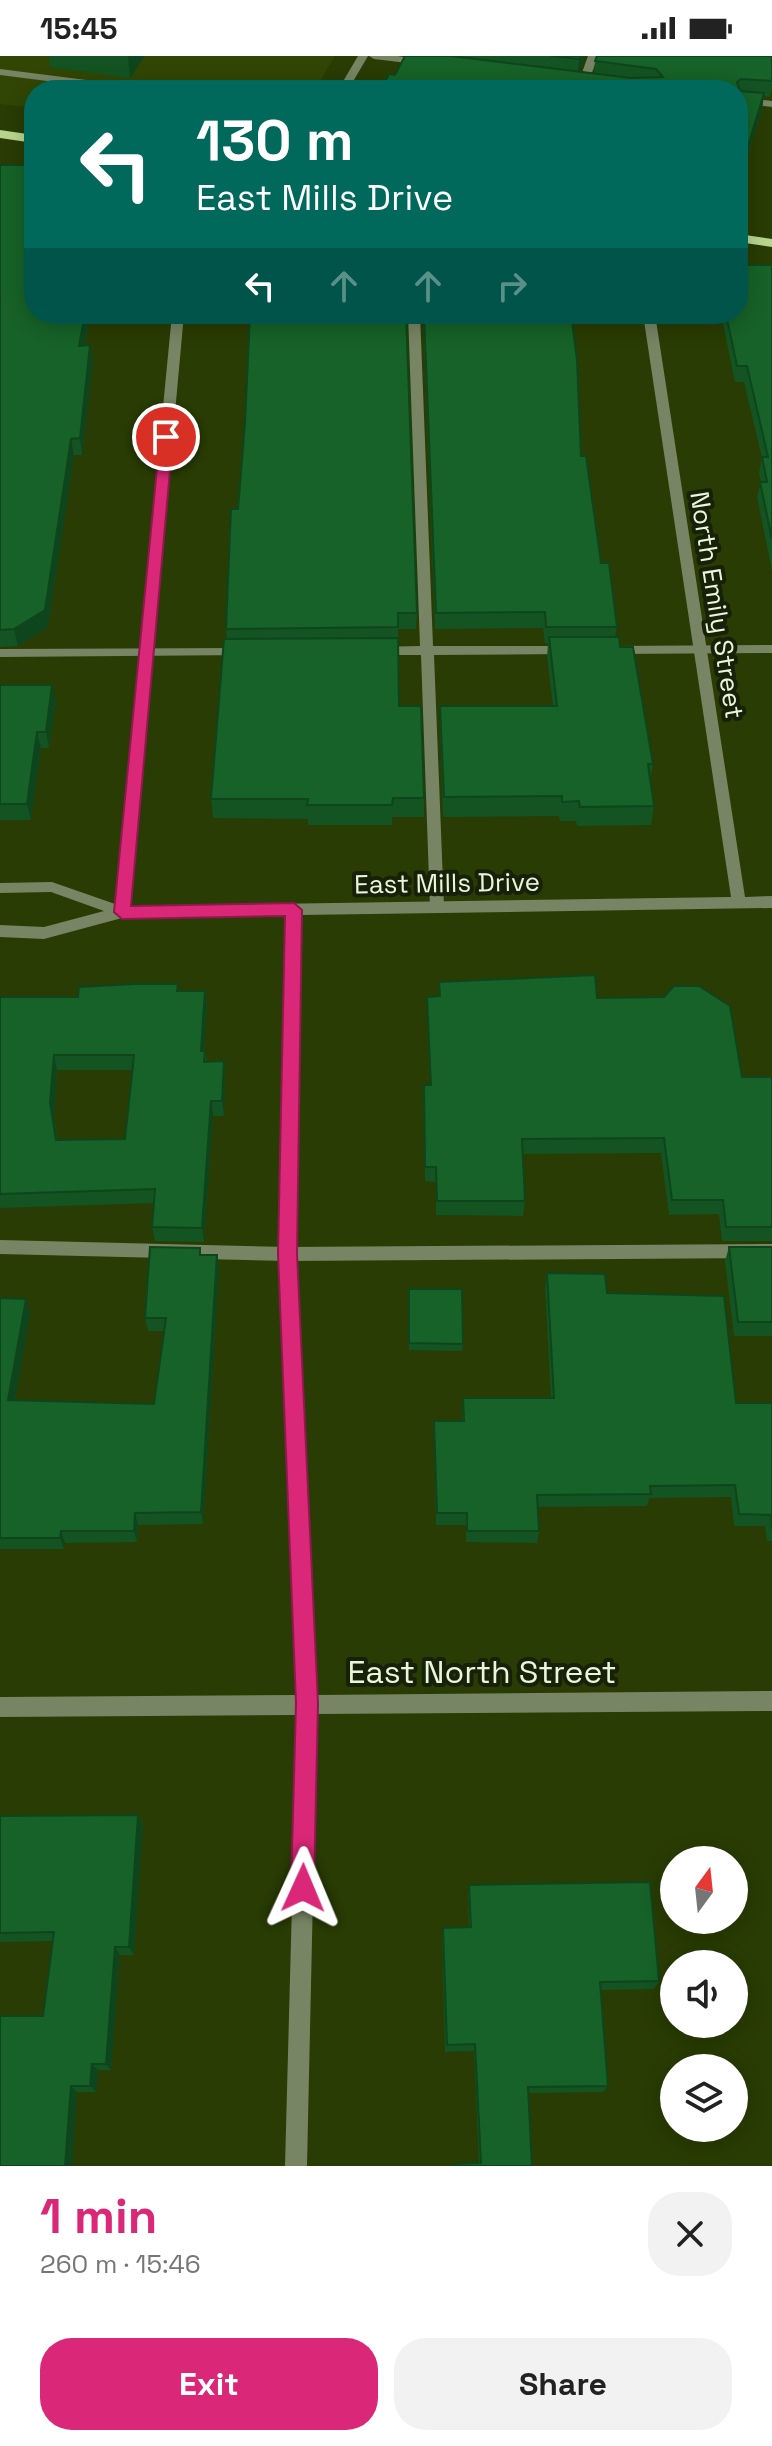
<!DOCTYPE html>
<html lang="en">
<head>
<meta charset="utf-8">
<style>
	:root { --surface:#fff; --page:#f2f2f2; --text:#222; --muted:#767676; --accent:#db2777 }
	body { margin:0; font-family:"Space Grotesk",sans-serif; background:var(--page); color:var(--text); height:100vh; display:flex; flex-direction:column; font-size:30px; white-space:nowrap }
	* { box-sizing:border-box; margin:0 }
	p { font-size:26px; color:var(--muted) }
	.icon { flex:none; width:44px; height:44px; fill:none; stroke:currentColor; stroke-width:2; stroke-linecap:round; stroke-linejoin:round }
	.map { position:relative; height:2110px; overflow:hidden }
	.details { display:flex; flex-direction:column; background:var(--surface); flex:1 }
	.details>* { flex:none }
	.guide { position:absolute; left:24px; top:24px; width:724px; height:244px; border-radius:32px; box-shadow:0 4px 20px #0003; background:#00695c; color:#fff; overflow:hidden }
	.needle { width:52px; rotate:15deg }
	.tools { position:absolute; left:660px; top:1790px; display:grid; gap:16px }
	.tools a { display:grid; place-items:center; width:88px; height:88px; border-radius:50%; background:var(--surface); box-shadow:0 4px 20px #0003; font-size:40px }
	.pin { position:absolute; display:grid; place-items:center; width:68px; height:68px; color:#fff; margin:-34px; border:4px solid #fff; border-radius:50%; box-shadow:0 2px 8px #0007 }
	.me { position:absolute; width:88px; margin:-44px; rotate:1deg; stroke-linejoin:round; filter:drop-shadow(0 0 6px #0008) }
	.turn { display:flex; align-items:center; gap:28px; height:168px; padding:0 40px; font-size:36px }
	.turn .icon { width:104px; height:104px; stroke-width:2.5 }
	.turn b { display:block; font-size:56px; line-height:68px }
	.lanes { display:flex; align-items:center; height:76px; padding:0 40px; background:#0003; justify-content:center; gap:40px; direction:ltr }
	.lanes .off { opacity:.35 }
	.round { display:grid; place-items:center; flex:none; width:84px; height:84px; border-radius:32px; background:var(--page) }
	.headline { display:flex; align-items:center; justify-content:space-between; height:136px; padding:0 40px }
	h1 { font-size:48px; font-weight:600; line-height:60px; color:var(--accent) }
	.button { display:flex; gap:16px; margin-top:auto; padding:16px 40px }
	.button a { flex:1; height:92px; border-radius:32px; background:var(--accent); color:#fff; font-size:32px; font-weight:600; line-height:92px; text-align:center }
	.button a+a { background:var(--page); color:var(--text) }
	.status { display:flex; justify-content:space-between; align-items:center; height:56px; padding:0 40px; background:var(--surface); direction:ltr }
	.status svg { height:22px; fill:currentColor }
	.map>svg:first-child { display:block }
	.built { fill:#314604 }
	.lines { fill:none; stroke-linecap:round; stroke-linejoin:round }
	.lane { fill:#778564; fill-rule:evenodd }
	.street { fill:#778564; fill-rule:evenodd }
	.primary { fill:#b8d58f; fill-rule:evenodd }
	.wall { fill:#135422; fill-rule:evenodd }
	.shaded-wall { fill:#0f451c }
	.building { fill:#166228; stroke:#0f451c; stroke-width:2; fill-rule:evenodd }
	.route { fill:#db2777; stroke:#8e194d; stroke-width:2 }
	.labels { text-anchor:middle; dominant-baseline:central; stroke-width:8; stroke-linejoin:round; paint-order:stroke }
	.street-label { font-size:26px; fill:#e9f7d9; stroke:#172009 }
	.near-street-label { font-size:32px; fill:#e9f7d9; stroke:#172009 }
</style>
</head>
<body>
<div class="status"><b>15:45</b><svg viewBox="0 0 49 12"><path d="M0 12V9h3v3zM5 12V6h3v6zM10 12V3h3v9zM15 12V0h3v12zM26 1h20v11H26zM47 4h2v5h-2z"/></svg></div>
<div class="map">
<svg width="772" height="2110" viewBox="0 0 772 2110">
	<rect width="100%" height="100%" fill="#293c03"/>
	<path class="built" d="M 0,0 L 335,0 L 315,34 L 34,34 L 34,52 L 0,48 Z"/>
	<g class="lines">
		<g class="lane">
			<path d="M 369,0 L 398,0 L 429,6 L 424,9 L 374,3 Z"/>
			<path d="M 588,0 L 598,0 L 589,25 L 584,28 L 579,25 Z"/>
			<path d="M 0,13 L 141,31 L 146,34 L 118,34 L 0,19 Z"/>
			<path d="M 738,41 L 772,45 L 772,51 L 738,47 Z"/>
			<path d="M 408,258 L 420,258 L 433,590 L 566,590 L 573,594 L 566,598 L 434,599 L 444,851 L 437,857 L 430,851 L 421,599 L 378,599 L 371,595 L 378,591 L 420,590 Z"/>
			<path d="M 772,589 L 772,597 L 614,598 L 607,594 L 614,590 Z"/>
			<path d="M 242,592 L 247,593 L 247,599 L 0,601 L 0,593 Z"/>
			<path d="M 0,1184 L 287,1191 L 772,1188 L 772,1202 L 287,1205 L 0,1198 Z"/>
		</g>
		<g class="street">
			<path d="M 358,0 L 368,0 L 348,34 L 338,34 Z"/>
			<path d="M 172,258 L 184,258 L 130,850 L 731,841 L 643,258 L 655,258 L 745,841 L 772,840 L 772,852 L 301,859 L 295,1198 L 316,1639 L 772,1635 L 772,1655 L 317,1658 L 307,2110 L 285,2110 L 297,1659 L 0,1661 L 0,1641 L 297,1639 L 279,1198 L 287,859 L 122,862 L 44,883 L 0,881 L 0,869 L 44,871 L 104,855 L 51,836 L 0,837 L 0,827 L 52,826 L 115,848 Z"/>
		</g>
		<g class="primary">
			<path d="M 0,74 L 34,79 L 34,87 L 0,82 Z"/>
			<path d="M 738,178 L 772,183 L 772,191 L 738,186 Z"/>
		</g>
	</g>
	<g class="wall">
		<path d="M 49,0 L 145,0 L 130,22 L 50,11 Z"/>
		<path d="M 405,0 L 585,0 L 579,15 L 594,17 L 595,5 L 772,0 L 772,32 L 770,41 L 764,40 L 762,53 L 738,128 L 738,34 L 395,19 Z"/>
		<path d="M 0,109 L 33,115 L 90,258 L 85,290 L 90,289 L 93,306 L 82,399 L 74,399 L 48,571 L 18,590 L 0,591 Z"/>
		<path d="M 772,209 L 772,515 L 757,441 L 761,426 L 759,417 L 762,402 L 744,326 L 735,326 L 721,258 L 738,258 Z"/>
		<path d="M 423,258 L 571,258 L 581,400 L 601,507 L 617,571 L 615,581 L 620,591 L 653,708 L 650,725 L 654,750 L 651,769 L 577,770 L 576,765 L 560,765 L 559,760 L 443,761 L 440,670 L 440,650 L 553,650 L 547,601 L 548,587 L 545,587 L 543,572 L 435,573 Z"/>
		<path d="M 245,367 L 417,557 L 416,573 L 398,573 L 399,650 L 424,742 L 424,761 L 392,761 L 392,769 L 308,769 L 308,763 L 213,762 L 211,743 L 227,583 L 226,573 Z"/>
		<path d="M 0,629 L 56,645 L 49,692 L 41,692 L 31,764 L 0,764 Z"/>
		<path d="M 439,926 L 597,942 L 742,1021 L 772,1021 L 772,1185 L 722,1185 L 719,1158 L 669,1159 L 661,1097 L 522,1098 L 525,1145 L 523,1160 L 436,1159 L 436,1126 L 425,1125 L 423,1044 L 424,1029 L 430,1029 L 427,941 L 439,941 Z"/>
		<path d="M 179,935 L 205,935 L 207,950 L 204,995 L 205,995 L 207,1006 L 224,1005 L 225,1020 L 224,1060 L 213,1060 L 204,1186 L 155,1185 L 152,1171 L 154,1147 L 0,1152 L 0,941 L 78,941 ZM 57,1014 L 133,1014 L 125,1083 L 58,1084 L 54,1061 Z"/>
		<path d="M 729,1191 L 772,1191 L 772,1280 L 734,1280 L 725,1205 Z"/>
		<path d="M 200,1192 L 201,1199 L 217,1199 L 219,1213 L 203,1468 L 138,1469 L 137,1486 L 65,1487 L 64,1493 L 0,1493 L 0,1242 L 26,1243 L 30,1257 L 15,1345 L 154,1348 L 164,1275 L 148,1275 L 145,1262 Z"/>
		<path d="M 547,1217 L 607,1237 L 736,1347 L 772,1347 L 772,1485 L 767,1485 L 765,1470 L 734,1470 L 731,1441 L 649,1442 L 647,1450 L 538,1451 L 539,1475 L 537,1487 L 466,1486 L 466,1469 L 436,1469 L 434,1365 L 462,1365 L 463,1342 L 551,1342 L 545,1231 Z"/>
		<path d="M 409,1233 L 463,1288 L 462,1295 L 409,1294 Z"/>
		<path d="M 138,1759 L 143,1769 L 134,1899 L 120,1899 L 111,2014 L 98,2014 L 96,2036 L 77,2036 L 72,2110 L 43,1960 L 53,1885 L 0,1886 L 0,1760 Z"/>
		<path d="M 469,1829 L 659,1925 L 654,1933 L 601,1934 L 608,2030 L 603,2036 L 528,2037 L 532,2110 L 453,2110 L 454,2108 L 479,2107 L 474,1995 L 445,1996 L 442,1881 L 443,1872 L 469,1871 L 468,1839 Z"/>
	</g>
	<g class="shaded-wall">
		<path d="M 128,0 L 145,0 L 130,22 Z"/>
		<path d="M 581,0 L 585,0 L 578,19 L 579,3 Z"/>
		<path d="M 764,37 L 762,53 L 738,128 L 741,113 Z"/>
		<path d="M 85,258 L 90,258 L 82,306 L 79,290 Z"/>
		<path d="M 90,289 L 93,306 L 82,399 L 80,382 Z"/>
		<path d="M 71,383 L 74,399 L 48,571 L 18,590 L 14,573 Z"/>
		<path d="M 52,629 L 56,645 L 49,692 L 46,676 Z"/>
		<path d="M 37,676 L 41,692 L 31,764 L 27,748 Z"/>
		<path d="M 205,935 L 207,950 L 203,1010 L 201,995 Z"/>
		<path d="M 54,999 L 57,1014 L 54,1061 L 60,1099 L 50,1046 Z"/>
		<path d="M 224,1005 L 225,1020 L 224,1060 L 222,1045 Z"/>
		<path d="M 211,1045 L 213,1060 L 204,1186 L 202,1172 Z"/>
		<path d="M 217,1199 L 219,1213 L 203,1468 L 201,1456 Z"/>
		<path d="M 26,1243 L 30,1257 L 13,1357 L 8,1344 Z"/>
		<path d="M 135,1457 L 138,1469 L 137,1486 L 134,1475 Z"/>
		<path d="M 61,1475 L 65,1487 L 64,1493 L 60,1482 Z"/>
		<path d="M 138,1759 L 143,1769 L 134,1899 L 129,1891 Z"/>
		<path d="M 115,1891 L 120,1899 L 111,2014 L 106,2008 Z"/>
		<path d="M 92,2008 L 98,2014 L 96,2036 L 90,2030 Z"/>
		<path d="M 71,2030 L 77,2036 L 72,2110 L 65,2110 Z"/>
	</g>
	<g class="building">
		<path d="M 405,0 L 451,0 L 631,22 L 663,21 L 656,13 L 595,5 L 597,0 L 772,0 L 772,25 L 741,23 L 737,26 L 740,35 L 764,37 L 741,113 L 738,113 L 738,34 L 381,34 L 389,18 L 395,19 Z"/>
		<path d="M 551,0 L 581,0 L 579,3 Z"/>
		<path d="M 0,109 L 32,109 L 31,115 L 34,115 L 34,258 L 85,258 L 79,290 L 90,289 L 80,382 L 71,383 L 45,554 L 14,573 L 0,574 Z"/>
		<path d="M 738,209 L 772,209 L 772,483 L 760,426 L 767,426 L 762,401 L 768,401 L 747,310 L 737,310 L 726,258 L 738,258 Z"/>
		<path d="M 250,258 L 406,258 L 417,557 L 398,557 L 398,571 L 226,573 L 231,453 L 238,453 L 245,367 Z"/>
		<path d="M 424,258 L 571,258 L 577,304 L 581,400 L 586,400 L 601,507 L 609,507 L 617,571 L 546,571 L 545,556 L 436,557 Z"/>
		<path d="M 549,581 L 619,581 L 620,591 L 633,591 L 653,708 L 648,708 L 654,750 L 580,751 L 579,745 L 562,746 L 562,740 L 444,741 L 440,650 L 557,650 Z"/>
		<path d="M 398,582 L 399,650 L 421,650 L 424,742 L 393,742 L 392,749 L 307,749 L 308,743 L 211,743 L 224,583 Z"/>
		<path d="M 0,629 L 52,629 L 46,676 L 37,676 L 27,748 L 0,748 Z"/>
		<path d="M 595,919 L 597,942 L 664,941 L 674,930 L 699,930 L 730,950 L 742,1021 L 772,1021 L 772,1171 L 726,1171 L 723,1144 L 672,1144 L 664,1082 L 522,1083 L 525,1145 L 437,1145 L 436,1111 L 425,1111 L 424,1029 L 431,1029 L 427,941 L 440,940 L 439,926 Z"/>
		<path d="M 134,928 L 178,928 L 177,935 L 205,935 L 201,995 L 205,995 L 204,1006 L 224,1005 L 222,1045 L 211,1045 L 202,1172 L 152,1171 L 155,1133 L 0,1138 L 0,941 L 78,941 L 79,931 ZM 54,999 L 134,999 L 125,1083 L 56,1084 L 50,1046 Z"/>
		<path d="M 150,1191 L 200,1192 L 200,1199 L 217,1199 L 201,1456 L 135,1457 L 134,1475 L 61,1475 L 60,1482 L 0,1482 L 0,1242 L 26,1243 L 8,1344 L 154,1348 L 166,1262 L 145,1262 Z"/>
		<path d="M 729,1191 L 772,1191 L 772,1266 L 738,1266 Z"/>
		<path d="M 547,1217 L 605,1218 L 607,1237 L 724,1240 L 736,1347 L 772,1347 L 772,1473 L 771,1459 L 739,1458 L 735,1429 L 650,1430 L 651,1438 L 537,1439 L 539,1475 L 467,1475 L 467,1457 L 437,1457 L 434,1365 L 464,1365 L 463,1342 L 554,1342 Z"/>
		<path d="M 409,1233 L 462,1233 L 463,1288 L 409,1287 Z"/>
		<path d="M 138,1759 L 129,1891 L 115,1891 L 106,2008 L 92,2008 L 90,2030 L 71,2030 L 65,2110 L 0,2110 L 0,1960 L 43,1960 L 54,1876 L 0,1877 L 0,1760 Z"/>
		<path d="M 650,1826 L 659,1925 L 600,1926 L 608,2030 L 528,2031 L 532,2110 L 454,2110 L 454,2108 L 481,2107 L 475,1988 L 447,1989 L 443,1872 L 471,1871 L 469,1829 Z"/>
	</g>
	<path class="route" d="M 166,377 L 173,381 L 131,850 L 294,847 L 302,854 L 297,1198 L 318,1647 L 314,1832 L 311,1840 L 303,1844 L 294,1840 L 291,1832 L 296,1647 L 278,1198 L 285,860 L 122,863 L 114,856 L 160,381 Z"/>
	<g class="labels">
		<g class="street-label">
			<text transform="translate(717 549) rotate(81)">North Emily Street</text>
			<text transform="translate(447 827) rotate(-1)">East Mills Drive</text>
		</g>
		<g class="near-street-label">
			<text x="482" y="1616">East North Street</text>
		</g>
	</g>
</svg>
<div class="tools">
<a><svg class="needle" viewBox="-14 -14 28 28"><path d="M0-13l5 13h-10z" fill="#e53935"/><path d="M0 13l5-13h-10z" fill="#767676"/></svg></a>
<a><svg class="icon" aria-label="sound" viewBox="0 0 24 24"><path d="M4 9h4l5-4v14l-5-4H4zM17 9q2 3 0 6"/></svg></a>
<a><svg class="icon" aria-label="layers" viewBox="0 0 24 24"><path d="M12 4l9 5-9 5-9-5zM3 14l9 5 9-5"/></svg></a>
</div>
<div class="pin" style="left:166px;top:381px;background:#d93025"><svg class="icon" aria-label="arrive" viewBox="0 0 24 24"><path d="M6 21V4h12l-3 4 3 4H6"/></svg></div>
<svg class="me" style="left:303px;top:1832px" viewBox="-20 -20 40 40"><path d="M0-17L14 15 0 8-14 15z" fill="#db2777" stroke="#fff" stroke-width="4"/></svg>
<div class="guide">
<div class="turn"><svg class="icon" aria-label="left" viewBox="0 0 24 24"><path d="M17 20v-9H6M10 6l-5 5 5 5"/></svg><div><b>130 m</b>East Mills Drive</div></div>
<div class="lanes"><svg class="icon" aria-label="left" viewBox="0 0 24 24"><path d="M17 20v-9H6M10 6l-5 5 5 5"/></svg><svg class="icon off" aria-label="ahead" viewBox="0 0 24 24"><path d="M12 20V5M6 11l6-6 6 6"/></svg><svg class="icon off" aria-label="ahead" viewBox="0 0 24 24"><path d="M12 20V5M6 11l6-6 6 6"/></svg><svg class="icon off" aria-label="right" viewBox="0 0 24 24"><path d="M7 20v-9h11M14 6l5 5-5 5"/></svg></div>
</div>
</div>
<section class="details">
<div class="headline"><div><h1>1 min</h1><p>260 m · 15:46</p></div><a class="round"><svg class="icon" aria-label="close" viewBox="0 0 24 24"><path d="M6 6l12 12M18 6L6 18"/></svg></a></div>
<div class="button"><a>Exit</a><a>Share</a></div>
</section>
</body>
</html>
